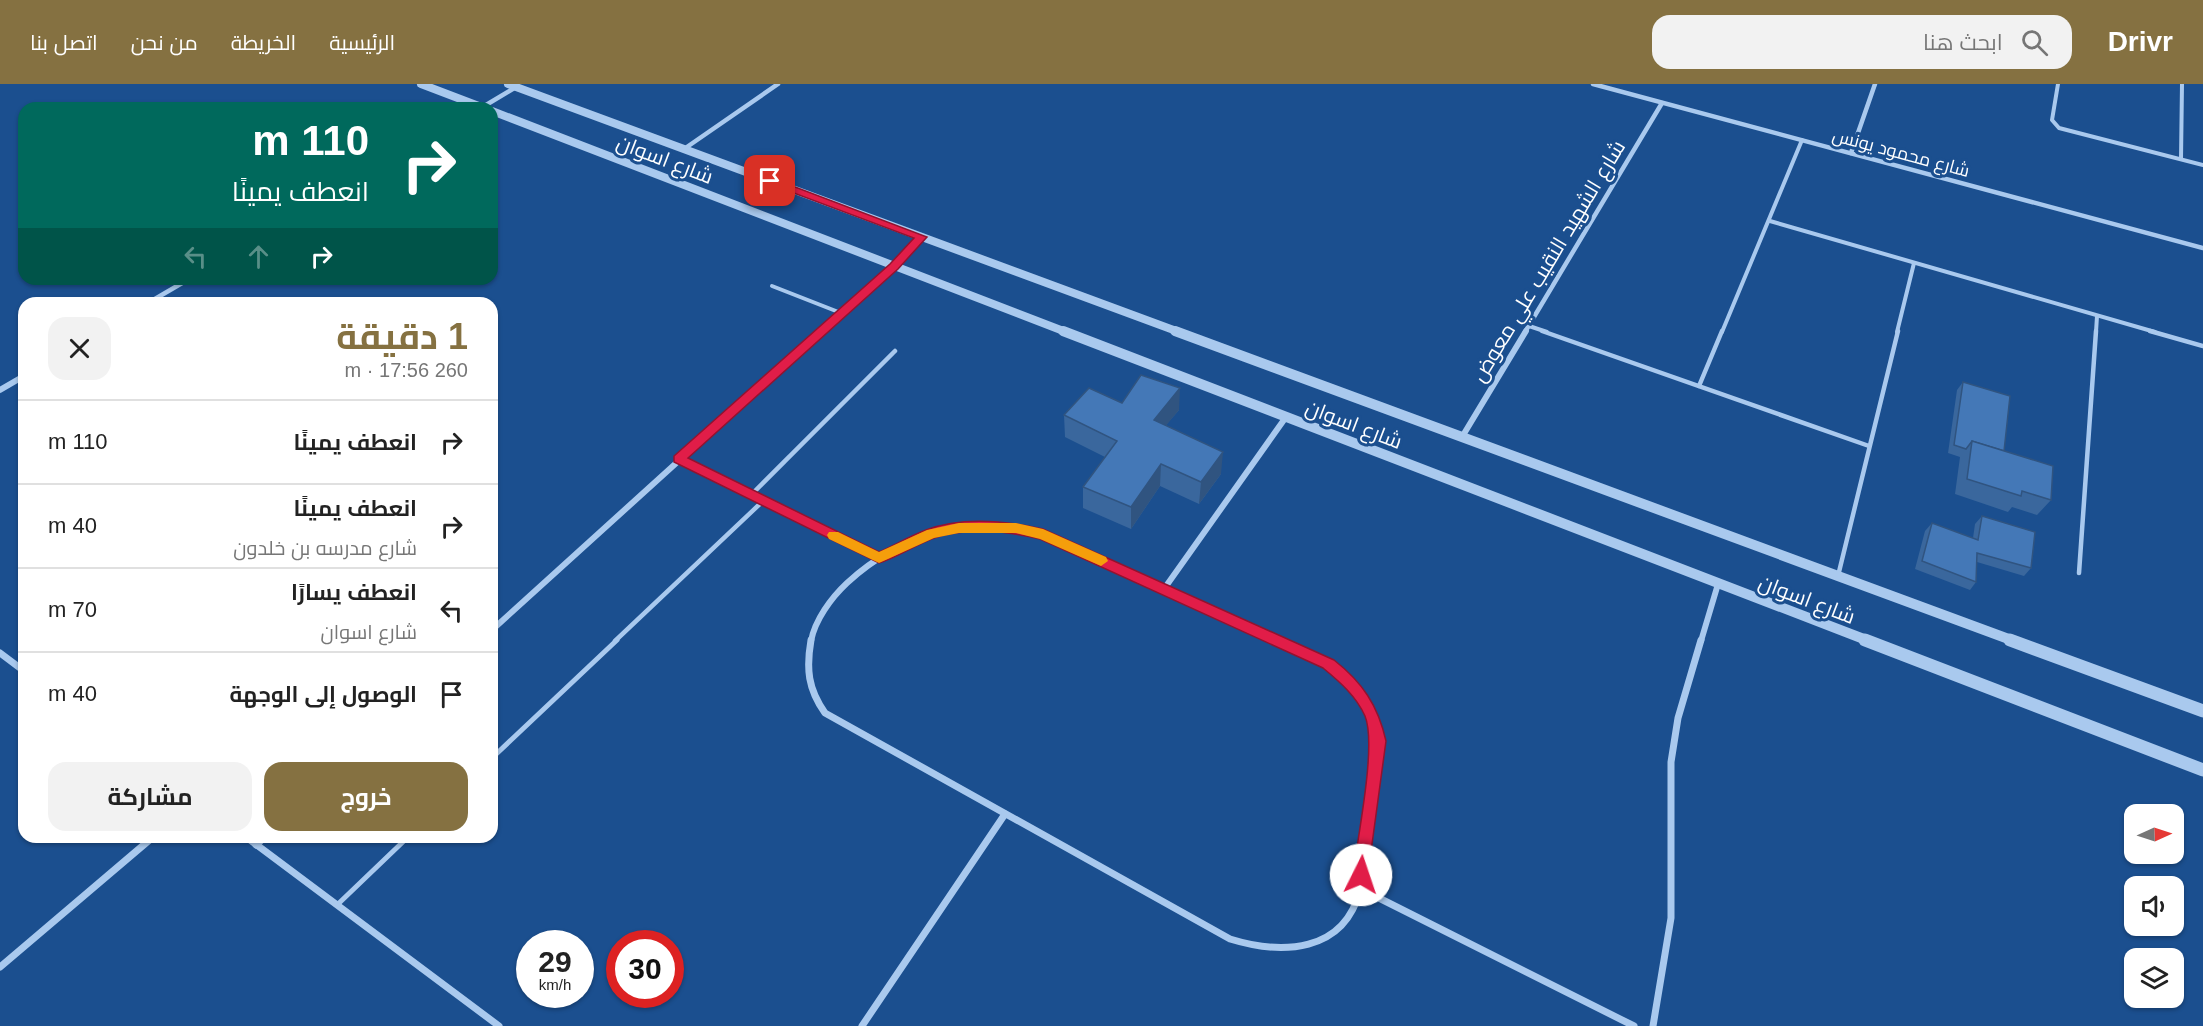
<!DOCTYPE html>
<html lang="ar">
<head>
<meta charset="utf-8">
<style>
	:root { --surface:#fff; --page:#f2f2f2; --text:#222; --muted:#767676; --line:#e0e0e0; --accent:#857141 }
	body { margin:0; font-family:Arial,Cairo,sans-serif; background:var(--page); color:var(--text); direction:rtl; height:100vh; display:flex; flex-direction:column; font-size:22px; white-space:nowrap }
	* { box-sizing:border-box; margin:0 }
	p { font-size:20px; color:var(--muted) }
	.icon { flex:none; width:33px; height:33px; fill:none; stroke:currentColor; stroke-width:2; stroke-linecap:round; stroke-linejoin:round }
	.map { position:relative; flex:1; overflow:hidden; direction:ltr }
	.sheet { position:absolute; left:18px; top:213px; width:480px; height:546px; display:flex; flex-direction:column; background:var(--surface); border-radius:18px; box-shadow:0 2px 4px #0004; direction:rtl }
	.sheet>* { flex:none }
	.hud { position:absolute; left:18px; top:18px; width:480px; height:183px; border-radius:18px; box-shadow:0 2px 4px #0004; direction:rtl; background:#00695c; color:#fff; overflow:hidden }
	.needle { width:39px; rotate:87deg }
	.fabs { position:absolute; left:2124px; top:720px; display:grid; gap:12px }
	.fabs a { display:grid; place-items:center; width:60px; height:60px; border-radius:12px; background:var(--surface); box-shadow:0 2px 4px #0004; font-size:30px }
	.speed { position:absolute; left:516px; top:846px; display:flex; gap:12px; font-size:30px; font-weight:700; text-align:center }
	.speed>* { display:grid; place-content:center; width:78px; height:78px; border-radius:50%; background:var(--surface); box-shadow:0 2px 4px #0004; line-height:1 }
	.speed small { font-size:15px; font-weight:400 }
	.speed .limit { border:9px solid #d22; background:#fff; color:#111 }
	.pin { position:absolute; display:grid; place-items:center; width:51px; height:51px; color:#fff; margin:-26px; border-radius:12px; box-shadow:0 3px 9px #0006 }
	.me { position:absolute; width:66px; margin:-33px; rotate:4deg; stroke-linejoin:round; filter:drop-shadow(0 0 4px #0008) }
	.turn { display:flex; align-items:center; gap:21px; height:126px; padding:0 30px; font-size:27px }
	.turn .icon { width:78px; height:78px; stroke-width:2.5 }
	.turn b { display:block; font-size:42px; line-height:51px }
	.lanes { display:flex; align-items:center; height:57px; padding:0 30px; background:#0003; justify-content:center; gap:30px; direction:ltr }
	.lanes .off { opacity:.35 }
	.round { display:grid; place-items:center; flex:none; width:63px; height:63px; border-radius:18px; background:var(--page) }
	.summary { display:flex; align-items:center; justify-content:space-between; height:102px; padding:0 30px }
	h1 { font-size:36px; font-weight:700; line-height:45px; color:var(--accent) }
	.button { display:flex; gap:12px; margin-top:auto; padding:12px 30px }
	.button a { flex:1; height:69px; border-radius:18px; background:var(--accent); color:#fff; font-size:24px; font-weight:700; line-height:69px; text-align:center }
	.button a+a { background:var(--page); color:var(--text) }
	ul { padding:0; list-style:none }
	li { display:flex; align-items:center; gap:18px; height:84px; padding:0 30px; border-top:2px solid var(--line) }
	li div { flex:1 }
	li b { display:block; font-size:22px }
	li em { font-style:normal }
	header { display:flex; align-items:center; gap:36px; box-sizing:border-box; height:84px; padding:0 30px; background:var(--accent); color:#fff }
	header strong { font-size:28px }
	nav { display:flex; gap:33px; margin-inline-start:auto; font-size:21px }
	.search { width:420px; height:54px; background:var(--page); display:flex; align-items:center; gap:15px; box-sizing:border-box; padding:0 21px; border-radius:18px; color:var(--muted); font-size:22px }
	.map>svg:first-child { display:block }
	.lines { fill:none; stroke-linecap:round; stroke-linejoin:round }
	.service-far2 { stroke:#a9c9ee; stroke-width:4 }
	.service-far1 { stroke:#a9c9ee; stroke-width:4.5 }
	.service { stroke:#a9c9ee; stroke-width:5 }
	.minor-far2 { stroke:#a9c9ee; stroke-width:4.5 }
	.minor-far1 { stroke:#a9c9ee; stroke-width:6 }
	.minor { stroke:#a9c9ee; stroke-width:7 }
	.tertiary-far2 { stroke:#a9c9ee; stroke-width:8 }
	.tertiary-far1 { stroke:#a9c9ee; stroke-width:10 }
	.tertiary { stroke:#a9c9ee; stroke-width:13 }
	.wall { fill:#3a679d }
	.shaded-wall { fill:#305480 }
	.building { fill:#4478b7; stroke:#305480; stroke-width:1.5 }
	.route { fill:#e11d48; stroke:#92132f; stroke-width:1.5 }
	.slow { fill:#f59e0b }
	.labels { text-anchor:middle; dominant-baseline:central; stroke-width:6; stroke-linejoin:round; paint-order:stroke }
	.far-street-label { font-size:18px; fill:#fff; stroke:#1b4f8f }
	.street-label { font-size:21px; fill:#fff; stroke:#1b4f8f }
</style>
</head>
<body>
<header>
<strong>Drivr</strong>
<div class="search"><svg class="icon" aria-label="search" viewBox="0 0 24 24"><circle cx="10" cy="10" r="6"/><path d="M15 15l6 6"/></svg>ابحث هنا</div>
<nav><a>الرئيسية</a><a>الخريطة</a><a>من نحن</a><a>اتصل بنا</a></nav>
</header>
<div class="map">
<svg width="2203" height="942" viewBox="0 0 2203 942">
	<rect width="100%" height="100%" fill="#1b4f8f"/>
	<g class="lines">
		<g class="service-far2">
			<path d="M 2058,0 L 2052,36 L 2059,44 L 2203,81"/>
			<path d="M 2181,75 L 2182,0"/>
			<path d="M 1770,137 L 2155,248"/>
			<path d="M 772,202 L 841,229"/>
			<path d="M 1529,242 L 1547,248"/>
			<path d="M 1722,248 L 1802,56"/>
			<path d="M 1897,248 L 1914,179"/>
			<path d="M 2096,248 L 2097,232"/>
		</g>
		<g class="service-far1">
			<path d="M 1542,247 L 1869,362"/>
			<path d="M 2150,247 L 2203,262"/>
			<path d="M 1699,302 L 1722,247"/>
			<path d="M 751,411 L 895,267"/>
			<path d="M 2079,489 L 2096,247"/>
			<path d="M 1838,492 L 1898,247"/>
			<path d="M 615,557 L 763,417"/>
		</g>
		<g class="service">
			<path d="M 492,674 L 617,556"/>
			<path d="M 337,821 L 408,753"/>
		</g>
		<g class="minor-far2">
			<path d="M 1593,0 L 2203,164"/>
			<path d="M 481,24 L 516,3"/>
			<path d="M 684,65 L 778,0"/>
			<path d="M 1851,69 L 1875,0"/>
			<path d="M 148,219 L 189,195"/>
			<path d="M 821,248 L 894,182 L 921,153"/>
			<path d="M 1525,248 L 1662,19"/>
		</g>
		<g class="minor-far1">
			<path d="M 0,306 L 24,292"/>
			<path d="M 1462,353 L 1526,247"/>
			<path d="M 679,375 L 879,474"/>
			<path d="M 1164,505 L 1286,333"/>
			<path d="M 492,546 L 822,247"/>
			<path d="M 811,557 C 815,536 831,514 847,499 C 902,448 971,432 1043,451 L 1282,557"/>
			<path d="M 1701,557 L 1718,500"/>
		</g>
		<g class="minor">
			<path d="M 811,556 C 806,585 808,605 825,629 L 1230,855 C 1282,871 1344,869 1360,806 C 1362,797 1361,787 1361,778 C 1361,762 1365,745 1367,729 C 1372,693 1386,657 1368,622 C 1349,587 1313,571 1278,556"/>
			<path d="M 0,569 L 24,587"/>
			<path d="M 246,753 L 499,942"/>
			<path d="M 256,761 L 265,753"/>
			<path d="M 1361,805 L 1634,942"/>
			<path d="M 0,883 L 153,753"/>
			<path d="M 862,942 L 1005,730"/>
			<path d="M 1653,942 L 1671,834 L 1671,678 L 1678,634 L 1701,556"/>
		</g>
		<g class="tertiary-far2">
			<path d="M 421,0 L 484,24"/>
			<path d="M 508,0 L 1179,248"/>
			<path d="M 492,27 L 1066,248"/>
		</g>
		<g class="tertiary-far1">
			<path d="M 1063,247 L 1869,557"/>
			<path d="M 1175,247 L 2014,557"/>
		</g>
		<g class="tertiary">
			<path d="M 1865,556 L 2203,686"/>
			<path d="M 2010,556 L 2203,627"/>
		</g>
	</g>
	<g class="wall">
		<path d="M 1963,298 L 2004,367 L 2051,416 L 2037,431 L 2012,423 L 2008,428 L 1955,410 L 1960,373 L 1948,369 L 1957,306 Z"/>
		<path d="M 1122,319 L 1179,326 L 1166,341 L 1221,390 L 1199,420 L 1160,402 L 1131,445 L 1083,424 L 1083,403 L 1105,373 L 1065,353 L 1064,331 Z"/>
		<path d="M 1982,432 L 2031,484 L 2024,492 L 1977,478 L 1976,498 L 1970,506 L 1915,485 L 1925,447 L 1932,439 L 1973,454 L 1975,440 Z"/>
	</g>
	<g class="shaded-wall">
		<path d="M 1180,304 L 1179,326 L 1153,357 L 1154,336 Z"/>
		<path d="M 1223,368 L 1221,390 L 1199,420 L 1201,398 Z"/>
		<path d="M 1161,380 L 1160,402 L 1131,445 L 1131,423 Z"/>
	</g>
	<g class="building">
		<path d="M 1141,291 L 1180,304 L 1154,336 L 1223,368 L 1201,398 L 1161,380 L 1131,423 L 1083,403 L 1117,357 L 1064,331 L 1089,304 L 1122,319 Z"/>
		<path d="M 1963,298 L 2010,312 L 2004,367 L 1972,357 L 1966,365 L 1954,361 Z"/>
		<path d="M 1972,357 L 2053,382 L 2051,416 L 2022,407 L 2021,412 L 1967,395 Z"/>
		<path d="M 1982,432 L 2035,448 L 2031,484 L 1977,469 L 1976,498 L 1922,477 L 1932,439 L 1978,456 Z"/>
	</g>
	<path class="route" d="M 767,95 L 774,95 L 927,153 L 898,185 L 688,374 L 879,468 C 895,461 910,452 926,446 C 962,432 1007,437 1043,445 L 1334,576 C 1362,598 1378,621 1386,657 L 1367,797 L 1361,799 L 1355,797 L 1353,791 C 1357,755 1377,662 1365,632 C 1356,612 1340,598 1323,584 L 1040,455 C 1007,447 966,443 934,454 C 915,461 898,473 879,479 L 674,378 L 674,372 L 890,180 L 914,154 L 767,99 Z"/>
	<path class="slow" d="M 959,439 L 1016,439 L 1043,445 L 1106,473 L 1108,477 L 1101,482 L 1040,455 L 1016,449 L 959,449 L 934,454 L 879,479 L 829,455 L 827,451 L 829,448 L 838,448 L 879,468 L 927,446 Z"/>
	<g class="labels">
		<g class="far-street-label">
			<text transform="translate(1901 69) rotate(15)">شارع محمود يونس</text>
		</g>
		<g class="street-label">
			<text transform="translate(665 75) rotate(21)">شارع اسوان</text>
			<text transform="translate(1548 177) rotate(-59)">شارع الشهيد النقيب علي معوض</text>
			<text transform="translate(1354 340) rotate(21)">شارع اسوان</text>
			<text transform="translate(1807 515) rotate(21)">شارع اسوان</text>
		</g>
	</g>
</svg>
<div class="fabs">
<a><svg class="needle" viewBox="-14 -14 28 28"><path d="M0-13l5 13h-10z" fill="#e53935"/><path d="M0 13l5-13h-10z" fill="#767676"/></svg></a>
<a><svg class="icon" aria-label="sound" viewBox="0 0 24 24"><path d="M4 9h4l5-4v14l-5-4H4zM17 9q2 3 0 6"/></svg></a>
<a><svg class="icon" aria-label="layers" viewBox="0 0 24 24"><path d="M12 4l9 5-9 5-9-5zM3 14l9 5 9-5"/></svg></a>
</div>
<div class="speed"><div>29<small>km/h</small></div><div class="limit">30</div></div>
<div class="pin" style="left:770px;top:97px;background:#d93025"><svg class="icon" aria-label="arrive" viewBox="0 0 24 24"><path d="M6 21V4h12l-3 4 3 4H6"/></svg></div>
<svg class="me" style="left:1361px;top:791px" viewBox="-20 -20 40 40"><circle r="19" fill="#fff"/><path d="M0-13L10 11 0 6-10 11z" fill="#e11d48"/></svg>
<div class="hud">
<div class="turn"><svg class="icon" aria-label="right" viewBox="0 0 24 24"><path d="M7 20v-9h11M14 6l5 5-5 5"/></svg><div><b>110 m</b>انعطف يمينًا</div></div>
<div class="lanes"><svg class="icon off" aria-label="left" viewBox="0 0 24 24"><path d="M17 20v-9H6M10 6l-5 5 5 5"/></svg><svg class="icon off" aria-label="ahead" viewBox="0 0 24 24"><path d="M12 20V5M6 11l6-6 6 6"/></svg><svg class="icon" aria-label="right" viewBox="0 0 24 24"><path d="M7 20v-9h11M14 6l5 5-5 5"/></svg></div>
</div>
<section class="sheet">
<div class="summary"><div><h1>1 دقيقة</h1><p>260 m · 17:56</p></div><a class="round"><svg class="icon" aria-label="close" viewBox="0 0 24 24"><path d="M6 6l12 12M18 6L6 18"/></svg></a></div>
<ul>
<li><svg class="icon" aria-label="right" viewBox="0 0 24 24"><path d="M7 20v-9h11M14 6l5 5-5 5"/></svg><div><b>انعطف يمينًا</b></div><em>110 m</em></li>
<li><svg class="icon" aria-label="right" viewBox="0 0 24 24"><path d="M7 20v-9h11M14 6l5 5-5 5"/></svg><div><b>انعطف يمينًا</b><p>شارع مدرسه بن خلدون</p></div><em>40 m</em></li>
<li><svg class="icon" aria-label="left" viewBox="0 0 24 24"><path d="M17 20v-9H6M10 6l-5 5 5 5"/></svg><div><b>انعطف يسارًا</b><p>شارع اسوان</p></div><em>70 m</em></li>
<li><svg class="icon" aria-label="arrive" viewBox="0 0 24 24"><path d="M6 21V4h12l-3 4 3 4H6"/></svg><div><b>الوصول إلى الوجهة</b></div><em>40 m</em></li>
</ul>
<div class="button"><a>خروج</a><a>مشاركة</a></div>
</section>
</div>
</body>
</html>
